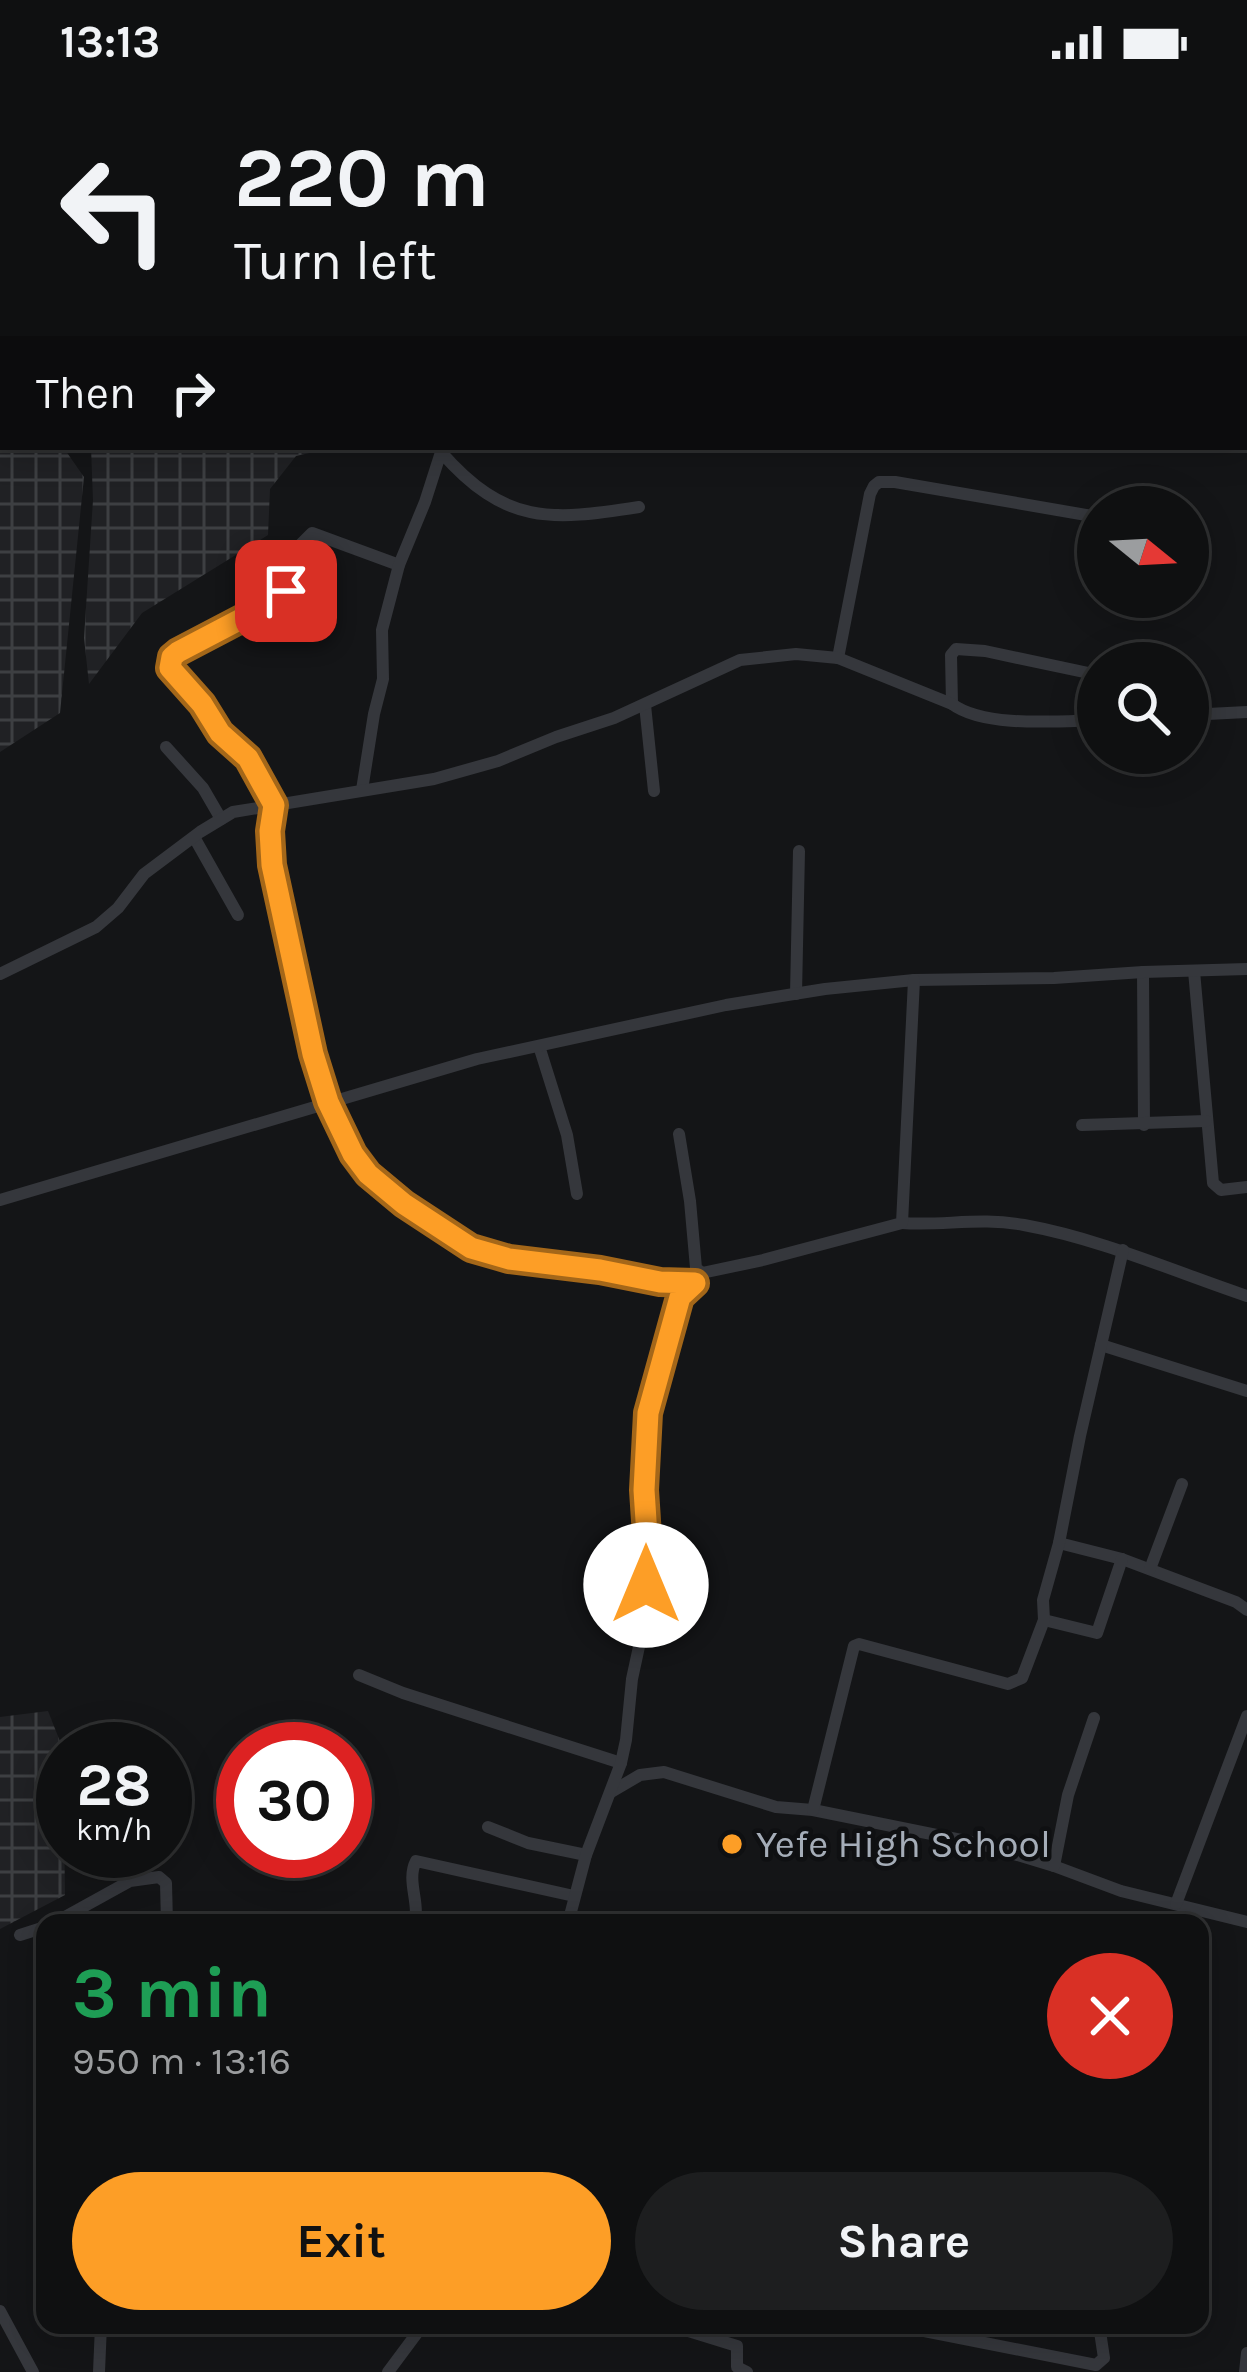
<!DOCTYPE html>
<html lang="en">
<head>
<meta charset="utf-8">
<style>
	:root { --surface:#0f1011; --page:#1d1e1f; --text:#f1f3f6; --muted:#9b9d9f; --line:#2f3031; --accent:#fd9e26 }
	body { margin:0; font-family:Karla,sans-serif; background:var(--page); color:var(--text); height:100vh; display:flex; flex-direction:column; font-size:45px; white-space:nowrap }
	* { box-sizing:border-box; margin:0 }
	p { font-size:39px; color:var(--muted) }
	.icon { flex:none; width:66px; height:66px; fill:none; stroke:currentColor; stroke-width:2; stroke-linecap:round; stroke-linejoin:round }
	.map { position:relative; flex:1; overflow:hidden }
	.details { position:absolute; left:36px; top:1830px; width:1173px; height:420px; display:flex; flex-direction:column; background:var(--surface); border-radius:24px; box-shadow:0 6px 30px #0003,0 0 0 3px var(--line) }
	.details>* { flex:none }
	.hud { position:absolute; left:0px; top:0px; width:1248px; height:366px; box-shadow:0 6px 30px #0003,0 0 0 3px var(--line); background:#0f1011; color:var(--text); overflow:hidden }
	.needle { width:78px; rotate:108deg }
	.controls { position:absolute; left:1077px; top:402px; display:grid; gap:24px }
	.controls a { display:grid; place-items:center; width:132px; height:132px; border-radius:50%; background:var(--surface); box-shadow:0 6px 30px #0003,0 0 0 3px var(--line); font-size:60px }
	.speed { position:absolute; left:36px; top:1638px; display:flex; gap:24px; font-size:60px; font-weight:700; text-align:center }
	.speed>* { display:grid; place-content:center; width:156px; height:156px; border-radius:50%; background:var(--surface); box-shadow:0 6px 30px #0003,0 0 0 3px var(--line); line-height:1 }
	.speed small { font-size:30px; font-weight:400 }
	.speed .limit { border:18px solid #d22; background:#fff; color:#111 }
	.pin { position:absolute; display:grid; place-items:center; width:102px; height:102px; color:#fff; margin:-51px; border-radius:24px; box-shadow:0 6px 18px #0006 }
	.me { position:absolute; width:132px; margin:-66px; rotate:0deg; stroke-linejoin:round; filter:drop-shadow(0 0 9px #0008) }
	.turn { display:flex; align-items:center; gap:42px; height:252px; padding:0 36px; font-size:54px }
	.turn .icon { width:156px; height:156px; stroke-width:2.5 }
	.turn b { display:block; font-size:84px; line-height:102px }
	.then { display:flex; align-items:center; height:114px; padding:0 36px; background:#0003; gap:24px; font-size:45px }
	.round { display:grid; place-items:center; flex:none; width:126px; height:126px; border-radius:63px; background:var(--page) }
	.overview { display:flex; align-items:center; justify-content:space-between; height:204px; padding:0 36px }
	h1 { font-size:72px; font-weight:700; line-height:90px; color:#1e9e55 }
	.button { display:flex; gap:24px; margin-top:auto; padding:24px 36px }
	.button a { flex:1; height:138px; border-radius:72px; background:var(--accent); color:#111; font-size:48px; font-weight:700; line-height:138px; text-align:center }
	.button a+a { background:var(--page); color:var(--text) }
	.status { display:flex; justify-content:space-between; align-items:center; height:84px; padding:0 60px; background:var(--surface); direction:ltr }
	.status svg { height:33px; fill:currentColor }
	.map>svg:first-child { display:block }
	.industrial { fill:url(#industrial-grid) }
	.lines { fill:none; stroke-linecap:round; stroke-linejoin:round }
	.minor { stroke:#35373c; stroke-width:12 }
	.route-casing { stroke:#a46719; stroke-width:30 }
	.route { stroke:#fd9e26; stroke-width:21 }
	.poi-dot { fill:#fd9e26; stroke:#0f1012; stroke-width:4.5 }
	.labels { text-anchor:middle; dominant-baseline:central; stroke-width:9; stroke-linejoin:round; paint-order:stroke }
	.poi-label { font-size:39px; fill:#a5adb8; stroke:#0f1012; text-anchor:start }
</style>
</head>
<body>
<div class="status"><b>13:13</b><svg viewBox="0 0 49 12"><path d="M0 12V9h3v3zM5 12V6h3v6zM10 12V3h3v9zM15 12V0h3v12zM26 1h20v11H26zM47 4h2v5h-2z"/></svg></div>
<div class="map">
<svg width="1247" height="2288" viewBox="0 0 1247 2288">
	<defs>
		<pattern id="industrial-grid" width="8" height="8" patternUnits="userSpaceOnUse" patternTransform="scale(3)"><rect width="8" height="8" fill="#202124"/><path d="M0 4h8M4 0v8" fill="none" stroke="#3d3f42"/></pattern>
	</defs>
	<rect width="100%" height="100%" fill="#141517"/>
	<g class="industrial">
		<path d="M 0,0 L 142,0 L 144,3 L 3,3 L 3,231 L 0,232 Z"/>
		<path d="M 0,275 L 3,279 L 3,363 L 63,363 L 84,393 L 60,629 L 0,668 Z"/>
		<path d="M 91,363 L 336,363 L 296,372 L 270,405 L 268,451 L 142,529 L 89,600 L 84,554 L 93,416 Z"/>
		<path d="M 48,1627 L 63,1665 L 65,1811 L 0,1845 L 0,1633 Z"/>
	</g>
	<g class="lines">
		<g class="minor">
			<path d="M 147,0 L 151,3"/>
			<path d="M 118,3 L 127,0"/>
			<path d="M 918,3 L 920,0"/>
			<path d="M 972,3 L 973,0"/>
			<path d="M 1171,3 L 1171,0"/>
			<path d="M 0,14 L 3,14"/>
			<path d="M 1245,118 L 1247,118"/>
			<path d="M 0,244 L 3,244"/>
			<path d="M 399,481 L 312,449 L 281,480 L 286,502 L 284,511 L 179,568 L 170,580 L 170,585 L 202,620 L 221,649 L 248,674 L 274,721 L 270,747 L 271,781 L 313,970 L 328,1018 L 353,1070 L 368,1090 L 382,1104 L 449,1152 L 471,1164 L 490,1171 L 600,1186 L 660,1199 L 696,1199"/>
			<path d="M 838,574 L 870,410 L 874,402 L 879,398 L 895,398 L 1098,433"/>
			<path d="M 952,620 L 951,571 L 956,565 L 985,567 L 1098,591"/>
			<path d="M 645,621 L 654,707"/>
			<path d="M 1188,631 L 1247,628"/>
			<path d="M 166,663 L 203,704 L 221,735"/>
			<path d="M 362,706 L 374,630 L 383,595 L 382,546 L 399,481 L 425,418 L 441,368 C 505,441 550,437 639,423"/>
			<path d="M 194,753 L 238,831"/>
			<path d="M 1194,887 L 1213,1099 L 1221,1106 L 1247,1103"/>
			<path d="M 1143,888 L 1144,1041"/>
			<path d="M 0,890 L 96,843 L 118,824 L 144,790 L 200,748 L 233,728 L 434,695 L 498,677 L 556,653 L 614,634 L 740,576 L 796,570 L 838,574 L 952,620 C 984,644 1058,637 1098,636"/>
			<path d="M 796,910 L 799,767"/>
			<path d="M 539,962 L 567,1051 L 577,1110"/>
			<path d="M 1082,1041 L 1206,1037"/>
			<path d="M 679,1050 L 690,1117 L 696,1184 L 702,1189"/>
			<path d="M 0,1116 L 477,975 L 726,921 L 825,905 L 914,896 L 1054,894 L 1143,888 L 1247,885"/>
			<path d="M 902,1139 C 943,1142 981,1133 1024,1141 C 1101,1155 1173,1187 1247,1212"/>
			<path d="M 1101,1261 L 1247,1307"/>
			<path d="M 1059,1459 L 1122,1475 L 1236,1518 L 1247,1526"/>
			<path d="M 1150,1485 L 1182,1400"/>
			<path d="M 1044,1536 L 1097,1549 L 1122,1475"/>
			<path d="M 359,1591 L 403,1609 L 621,1679"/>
			<path d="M 611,1708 L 640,1691 L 664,1688 L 776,1723 L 813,1726 L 981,1760 L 1054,1782 L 1121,1807 L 1247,1838"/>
			<path d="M 813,1726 L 854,1562 L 859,1560 L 1008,1600 L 1022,1594 L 1044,1536 L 1043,1516 L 1059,1459 L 1080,1352 L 1123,1166"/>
			<path d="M 488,1743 L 528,1759 L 586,1771"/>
			<path d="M 1054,1782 L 1068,1711 L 1094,1634"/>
			<path d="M 1176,1820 L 1247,1632"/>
			<path d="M 54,1839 L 130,1797 L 159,1793 L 166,1799 L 167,1839"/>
			<path d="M 415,1839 C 420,1819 406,1796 416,1777 L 574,1812"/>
			<path d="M 568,1839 L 586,1771 L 621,1679 L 626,1656 L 632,1595 L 645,1535 L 648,1467 L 644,1406 L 648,1329 L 680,1213 L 696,1199 L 702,1189 L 763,1176 L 902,1139 L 914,896"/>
			<path d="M 20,1851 L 45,1843"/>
			<path d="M 0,2227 L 33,2288"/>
			<path d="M 669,2241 L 737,2262 L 737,2283 L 747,2288"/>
			<path d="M 894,2241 L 1096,2281 L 1104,2274 L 1099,2241"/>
			<path d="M 99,2288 L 101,2241"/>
			<path d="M 388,2288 L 423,2241"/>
			<path d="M 1245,2288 L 1247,2269"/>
		</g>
	</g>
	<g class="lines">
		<defs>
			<path id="route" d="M 286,507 L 279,515 L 178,568 L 172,573 L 170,584 L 202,620 L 220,649 L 248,674 L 274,721 L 270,747 L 272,781 L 313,970 L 328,1018 L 353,1070 L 368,1090 L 404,1120 L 471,1164 L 509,1175 L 600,1186 L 660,1198 L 695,1199 L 680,1213 L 648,1329 L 644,1406 L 648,1467 L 646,1501"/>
		</defs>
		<use href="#route" class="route-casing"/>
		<use href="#route" class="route"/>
	</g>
	<circle class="poi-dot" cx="732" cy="1760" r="12"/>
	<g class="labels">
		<g class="poi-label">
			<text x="756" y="1760">Yefe High School</text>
		</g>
	</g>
</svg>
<div class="controls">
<a><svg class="needle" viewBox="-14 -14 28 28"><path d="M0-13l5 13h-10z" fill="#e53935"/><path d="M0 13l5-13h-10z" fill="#9b9d9f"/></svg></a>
<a><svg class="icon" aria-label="search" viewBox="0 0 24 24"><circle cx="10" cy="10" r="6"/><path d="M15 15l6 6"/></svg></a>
</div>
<div class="speed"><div>28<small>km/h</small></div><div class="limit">30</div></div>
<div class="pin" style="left:286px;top:507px;background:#d93025"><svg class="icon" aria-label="arrive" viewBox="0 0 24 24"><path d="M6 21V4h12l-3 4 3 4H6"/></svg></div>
<svg class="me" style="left:646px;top:1501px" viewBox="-20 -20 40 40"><circle r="19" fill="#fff"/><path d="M0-13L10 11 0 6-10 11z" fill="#fd9e26"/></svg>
<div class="hud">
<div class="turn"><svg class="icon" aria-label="left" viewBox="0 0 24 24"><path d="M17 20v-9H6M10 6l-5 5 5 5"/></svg><div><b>220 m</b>Turn left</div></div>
<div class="then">Then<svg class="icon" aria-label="right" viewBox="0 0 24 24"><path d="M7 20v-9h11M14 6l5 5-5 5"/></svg></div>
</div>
<section class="details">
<div class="overview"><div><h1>3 min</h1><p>950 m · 13:16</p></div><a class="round" style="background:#d93025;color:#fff"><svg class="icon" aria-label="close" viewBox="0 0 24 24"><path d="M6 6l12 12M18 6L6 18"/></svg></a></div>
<div class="button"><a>Exit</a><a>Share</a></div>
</section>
</div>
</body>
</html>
